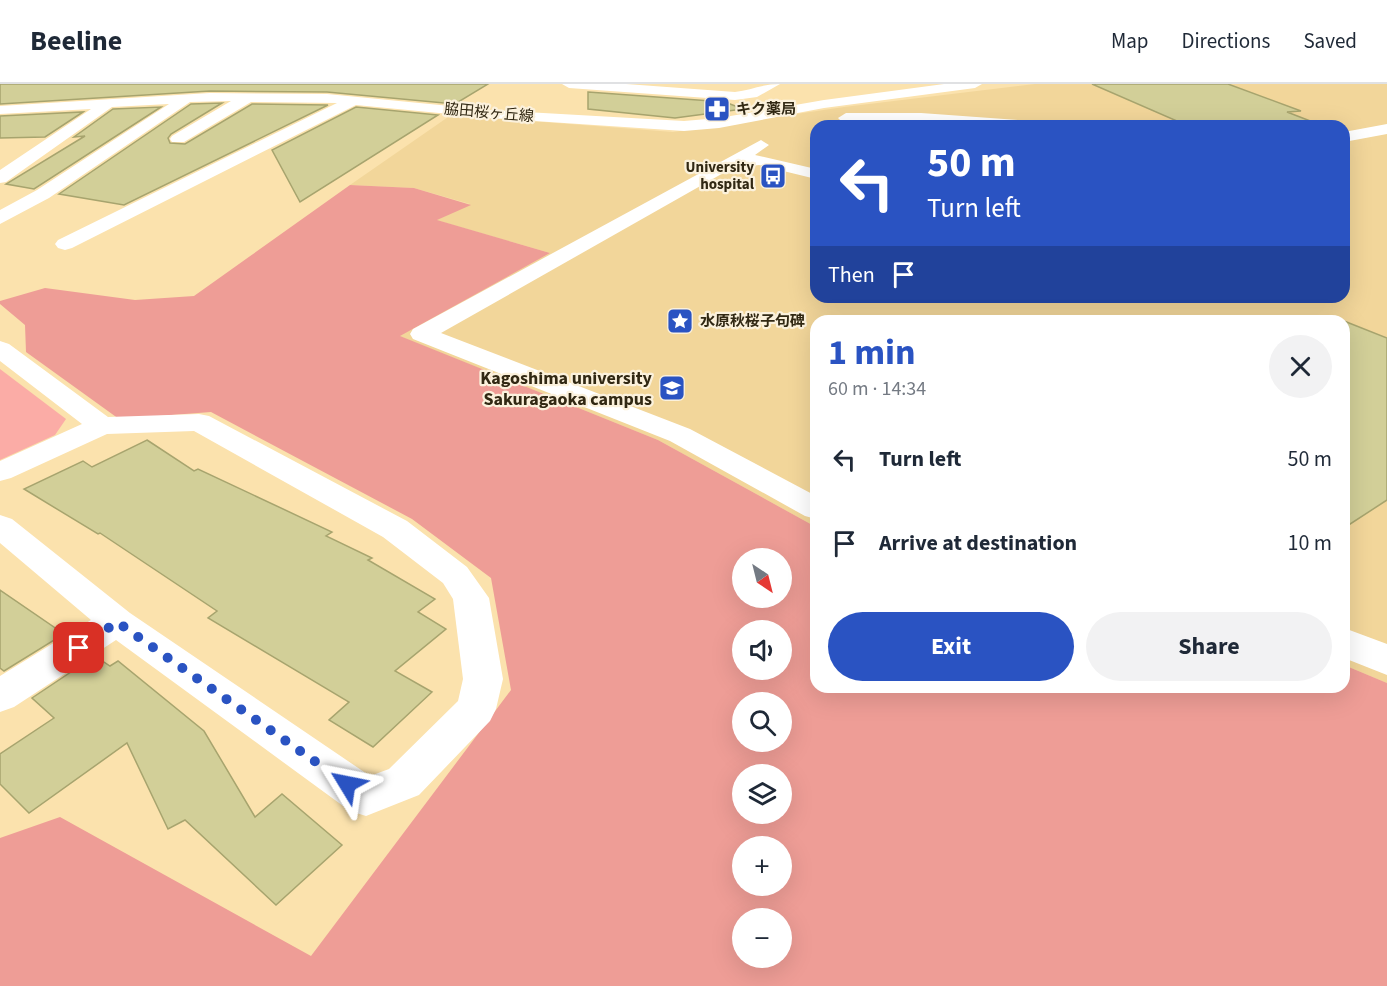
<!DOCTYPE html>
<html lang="en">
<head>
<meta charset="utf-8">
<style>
	:root { --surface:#fff; --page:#f2f2f3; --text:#1f2937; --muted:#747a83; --line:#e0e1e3; --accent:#2a53c2 }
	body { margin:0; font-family:"Source Sans 3","Noto Sans JP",sans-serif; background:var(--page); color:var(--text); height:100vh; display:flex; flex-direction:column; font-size:22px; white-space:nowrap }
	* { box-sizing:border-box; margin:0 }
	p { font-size:20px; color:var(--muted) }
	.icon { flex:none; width:33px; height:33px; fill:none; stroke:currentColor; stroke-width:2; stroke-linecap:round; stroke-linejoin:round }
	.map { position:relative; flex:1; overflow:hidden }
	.side { position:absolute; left:810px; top:231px; width:540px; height:378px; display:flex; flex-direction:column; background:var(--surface); border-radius:18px; box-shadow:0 6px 24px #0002 }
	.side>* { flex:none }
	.hud { position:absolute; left:810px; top:36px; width:540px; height:183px; border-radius:18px; box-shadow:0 6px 24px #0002; background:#2a53c2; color:#fff; overflow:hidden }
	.needle { width:39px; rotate:145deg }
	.fabs { position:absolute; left:732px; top:464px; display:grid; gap:12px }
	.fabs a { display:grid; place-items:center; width:60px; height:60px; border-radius:50%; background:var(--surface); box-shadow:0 6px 24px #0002; font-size:30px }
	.pin { position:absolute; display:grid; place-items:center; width:51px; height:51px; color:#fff; margin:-26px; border-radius:12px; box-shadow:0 3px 9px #0006 }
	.me { position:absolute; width:66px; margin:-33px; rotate:305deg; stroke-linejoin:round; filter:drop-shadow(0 0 4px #0008) }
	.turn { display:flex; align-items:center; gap:21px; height:126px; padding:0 18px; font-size:27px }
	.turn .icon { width:78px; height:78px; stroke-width:2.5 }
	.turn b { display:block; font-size:42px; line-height:51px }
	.then { display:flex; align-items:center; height:57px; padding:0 18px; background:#0003; gap:12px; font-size:22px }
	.round { display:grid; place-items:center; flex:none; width:63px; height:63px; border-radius:32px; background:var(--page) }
	.overview { display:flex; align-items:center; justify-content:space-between; height:102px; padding:0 18px }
	h1 { font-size:36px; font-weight:700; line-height:45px; color:var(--accent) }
	.action { display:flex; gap:12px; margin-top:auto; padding:12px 18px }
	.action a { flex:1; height:69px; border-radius:36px; background:var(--accent); color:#fff; font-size:24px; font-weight:700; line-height:69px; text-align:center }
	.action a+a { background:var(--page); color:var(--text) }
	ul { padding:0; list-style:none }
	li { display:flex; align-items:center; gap:18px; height:84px; padding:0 18px }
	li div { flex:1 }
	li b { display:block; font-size:22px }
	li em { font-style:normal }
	header { display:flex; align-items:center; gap:36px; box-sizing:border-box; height:84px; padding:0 30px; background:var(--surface); border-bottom:2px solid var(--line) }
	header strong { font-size:28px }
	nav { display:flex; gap:33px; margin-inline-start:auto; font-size:21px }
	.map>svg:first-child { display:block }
	.built { fill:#f2d69a; fill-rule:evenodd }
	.green { fill:#fbaca6 }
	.forest { fill:#ee9d96; fill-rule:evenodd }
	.building { fill:#d2cf98; stroke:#a7a46e; stroke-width:1.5 }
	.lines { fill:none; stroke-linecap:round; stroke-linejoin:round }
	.minor { fill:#fff; fill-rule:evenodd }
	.route { stroke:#2a53c2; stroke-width:10; stroke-dasharray:0 18 }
	.labels { text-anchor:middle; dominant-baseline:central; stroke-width:4.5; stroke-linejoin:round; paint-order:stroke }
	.far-poi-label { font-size:15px; font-weight:bold; fill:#312813; stroke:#fbf1dc; text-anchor:start }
	.far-street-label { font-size:15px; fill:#312813; stroke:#fbf1dc }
	.poi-label { font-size:18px; font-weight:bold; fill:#312813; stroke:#fbf1dc; text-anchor:end }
</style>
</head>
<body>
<header>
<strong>Beeline</strong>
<nav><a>Map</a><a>Directions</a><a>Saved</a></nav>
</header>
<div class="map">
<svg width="1387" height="902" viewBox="0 0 1387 902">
	<rect width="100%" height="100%" fill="#fbe2ad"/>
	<path class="built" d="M 1035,0 L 1387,0 L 1387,599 L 1344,581 L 1344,237 L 816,237 L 816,443 L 658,356 L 399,252 L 550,169 L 436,136 L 470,120 L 414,104 L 350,101 L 451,31 L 673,48 L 844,23 ZM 816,42 L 1344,42 L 1344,213 L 816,213 Z"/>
	<path class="green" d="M 0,285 L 66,335 L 55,351 L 0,376 Z"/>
	<path class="forest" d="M 350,101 L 414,104 L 471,121 L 437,136 L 550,169 L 400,252 L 658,356 L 816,443 L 816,603 L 1344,603 L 1344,581 L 1387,599 L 1387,902 L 0,902 L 0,754 L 60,733 L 311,872 L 511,606 L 491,494 L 412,435 L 211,328 L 119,335 L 26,268 L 25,241 L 0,220 L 0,217 L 45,204 L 135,216 L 194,212 ZM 742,474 L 782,474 L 782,513 L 742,513 ZM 742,546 L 782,546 L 782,585 L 742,585 ZM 742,618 L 782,618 L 782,657 L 742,657 ZM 742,690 L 782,690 L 782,729 L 742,729 ZM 742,762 L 782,762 L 782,801 L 742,801 ZM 742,834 L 782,834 L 782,873 L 742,873 Z"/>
	<g class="building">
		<path d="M 0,0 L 488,0 L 455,20 L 327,8 L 210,7 L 0,20 Z"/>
		<path d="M 1092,0 L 1228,0 L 1301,27 L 1287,28 L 1313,38 L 1313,42 L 1186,41 Z"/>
		<path d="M 588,8 L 725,18 L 743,25 L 675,34 L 588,25 Z"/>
		<path d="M 222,19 L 171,50 L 168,54 L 170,59 L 185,60 L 252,20 L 328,21 L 124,121 L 59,110 L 191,20 Z"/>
		<path d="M 161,23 L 34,105 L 6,100 L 85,52 L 74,53 L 113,25 Z"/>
		<path d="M 356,23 L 438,31 L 300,118 L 272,66 Z"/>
		<path d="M 83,28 L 45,53 L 0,54 L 0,32 Z"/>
		<path d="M 1344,237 L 1387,254 L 1387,416 L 1344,444 Z"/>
		<path d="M 147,356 L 194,387 L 198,385 L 332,448 L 326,452 L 372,474 L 368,476 L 435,515 L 418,528 L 446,545 L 395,587 L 432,608 L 373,663 L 329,636 L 349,618 L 208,534 L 217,527 L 100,449 L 98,450 L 24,405 L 83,377 L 92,383 Z"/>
		<path d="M 0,506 L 64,550 L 4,587 L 0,584 Z"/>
		<path d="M 95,572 L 110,582 L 118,577 L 204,647 L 255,733 L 282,710 L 342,761 L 276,821 L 185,736 L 168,745 L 127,659 L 29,729 L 0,700 L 0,670 L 54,634 L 32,614 Z"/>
	</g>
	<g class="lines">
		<g class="minor">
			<path d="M 562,0 L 626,0 L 735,8 C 751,6 763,0 780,0 L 757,13 L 735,16 L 569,4 Z"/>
			<path d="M 944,0 L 982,0 L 975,4 L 824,24 L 719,44 L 684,47 L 491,34 L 356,21 L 72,164 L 65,166 L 58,164 L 55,160 L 58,156 L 337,19 L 251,18 L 184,58 L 172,58 L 170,55 L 172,52 L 231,17 L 190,18 L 49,114 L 0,140 L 0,126 L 37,106 L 169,20 L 112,23 L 6,98 L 0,99 L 0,86 L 91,25 L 0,30 L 0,22 L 210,9 L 327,10 L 491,26 L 684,37 L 719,34 L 824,16 Z"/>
			<path d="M 846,29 L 921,29 L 1030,37 L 1038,42 L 841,37 L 838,34 Z"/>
			<path d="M 1387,40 L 1387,50 L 1344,58 L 1344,48 Z"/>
			<path d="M 761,56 L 769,61 L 755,71 L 816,85 L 816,95 L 759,81 L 751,82 L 732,90 L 725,88 L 441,249 L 690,345 L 816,412 L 816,435 L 805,432 L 670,357 L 413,255 L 410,250 L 413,245 Z"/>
			<path d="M 0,257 L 9,260 L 108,333 L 199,330 L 209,332 L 407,437 L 467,483 L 489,514 L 503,595 L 496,625 L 490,637 L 419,711 L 366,732 L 350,727 L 116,556 L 14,623 L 0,628 L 0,592 L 91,536 L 0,459 L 0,431 L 12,435 L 130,529 L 370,692 L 389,685 L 458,617 L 463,595 L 453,515 L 443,499 L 383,453 L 194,347 L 107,350 L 11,394 L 0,397 L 0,377 L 82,340 L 0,277 Z"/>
			<path d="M 1344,544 L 1387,560 L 1387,591 L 1344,574 Z"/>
		</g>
	</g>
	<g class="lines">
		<path class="route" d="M 79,564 L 117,538 L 347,700"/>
	</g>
	<defs>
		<symbol id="pharmacy-square" viewBox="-11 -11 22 22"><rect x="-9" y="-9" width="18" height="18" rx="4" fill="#2a53c2" stroke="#fbf1dc"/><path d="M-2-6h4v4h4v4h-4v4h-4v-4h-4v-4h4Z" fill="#fff"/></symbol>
		<symbol id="bus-square" viewBox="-11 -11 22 22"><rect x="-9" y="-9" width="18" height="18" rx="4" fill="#2a53c2" stroke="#fbf1dc"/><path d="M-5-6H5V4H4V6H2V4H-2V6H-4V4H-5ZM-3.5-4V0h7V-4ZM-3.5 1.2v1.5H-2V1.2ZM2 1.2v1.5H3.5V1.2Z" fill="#fff"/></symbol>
		<symbol id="sight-square" viewBox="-11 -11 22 22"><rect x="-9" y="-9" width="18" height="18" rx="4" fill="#2a53c2" stroke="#fbf1dc"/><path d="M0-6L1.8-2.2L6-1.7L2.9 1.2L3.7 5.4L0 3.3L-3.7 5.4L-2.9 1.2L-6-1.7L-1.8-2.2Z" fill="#fff"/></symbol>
		<symbol id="university-square" viewBox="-11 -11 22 22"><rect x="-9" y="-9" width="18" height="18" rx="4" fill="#2a53c2" stroke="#fbf1dc"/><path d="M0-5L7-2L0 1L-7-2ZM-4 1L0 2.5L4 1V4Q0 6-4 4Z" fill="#fff"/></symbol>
	</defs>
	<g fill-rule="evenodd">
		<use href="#pharmacy-square" x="702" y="10" width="30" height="30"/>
		<use href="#bus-square" x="758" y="77" width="30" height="30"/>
		<use href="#sight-square" x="665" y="222" width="30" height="30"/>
		<use href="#university-square" x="657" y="289" width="30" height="30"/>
	</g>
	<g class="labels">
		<g class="far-poi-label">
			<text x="736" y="25">キク薬局</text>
			<text x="754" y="83" text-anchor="end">University<tspan x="754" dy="17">hospital</tspan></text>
			<text x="700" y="237">水原秋桜子句碑</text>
		</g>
		<g class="far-street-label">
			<text transform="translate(489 29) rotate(5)">脇田桜ヶ丘線</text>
		</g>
		<g class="poi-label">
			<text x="652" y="294">Kagoshima university<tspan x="652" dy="21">Sakuragaoka campus</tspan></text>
		</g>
	</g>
</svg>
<div class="fabs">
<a><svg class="needle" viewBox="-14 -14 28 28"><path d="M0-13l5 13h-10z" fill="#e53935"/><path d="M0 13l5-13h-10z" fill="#747a83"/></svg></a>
<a><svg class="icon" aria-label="sound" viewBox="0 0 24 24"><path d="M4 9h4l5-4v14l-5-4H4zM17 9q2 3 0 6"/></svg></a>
<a><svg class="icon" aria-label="search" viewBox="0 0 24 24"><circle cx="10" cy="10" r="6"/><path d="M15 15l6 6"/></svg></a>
<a><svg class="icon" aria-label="layers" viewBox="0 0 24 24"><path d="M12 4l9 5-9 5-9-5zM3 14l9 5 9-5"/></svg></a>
<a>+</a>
<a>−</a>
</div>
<div class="pin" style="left:79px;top:564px;background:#d93025"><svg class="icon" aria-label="arrive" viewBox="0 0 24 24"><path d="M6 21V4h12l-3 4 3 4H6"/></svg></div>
<svg class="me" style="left:347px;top:700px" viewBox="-20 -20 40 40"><path d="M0-17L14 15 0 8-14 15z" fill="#2a53c2" stroke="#fff" stroke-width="4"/></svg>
<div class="hud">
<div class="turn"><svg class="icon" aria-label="left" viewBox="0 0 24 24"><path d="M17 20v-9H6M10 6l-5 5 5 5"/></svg><div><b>50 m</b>Turn left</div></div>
<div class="then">Then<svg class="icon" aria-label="arrive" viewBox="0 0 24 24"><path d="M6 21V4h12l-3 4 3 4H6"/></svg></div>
</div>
<section class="side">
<div class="overview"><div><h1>1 min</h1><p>60 m · 14:34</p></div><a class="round"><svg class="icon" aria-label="close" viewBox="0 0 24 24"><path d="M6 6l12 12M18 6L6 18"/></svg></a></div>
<ul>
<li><svg class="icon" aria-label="left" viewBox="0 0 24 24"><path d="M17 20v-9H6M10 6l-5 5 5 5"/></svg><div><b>Turn left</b></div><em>50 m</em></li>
<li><svg class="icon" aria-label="arrive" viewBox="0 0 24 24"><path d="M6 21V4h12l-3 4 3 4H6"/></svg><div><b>Arrive at destination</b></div><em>10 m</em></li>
</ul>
<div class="action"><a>Exit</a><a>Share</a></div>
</section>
</div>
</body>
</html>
